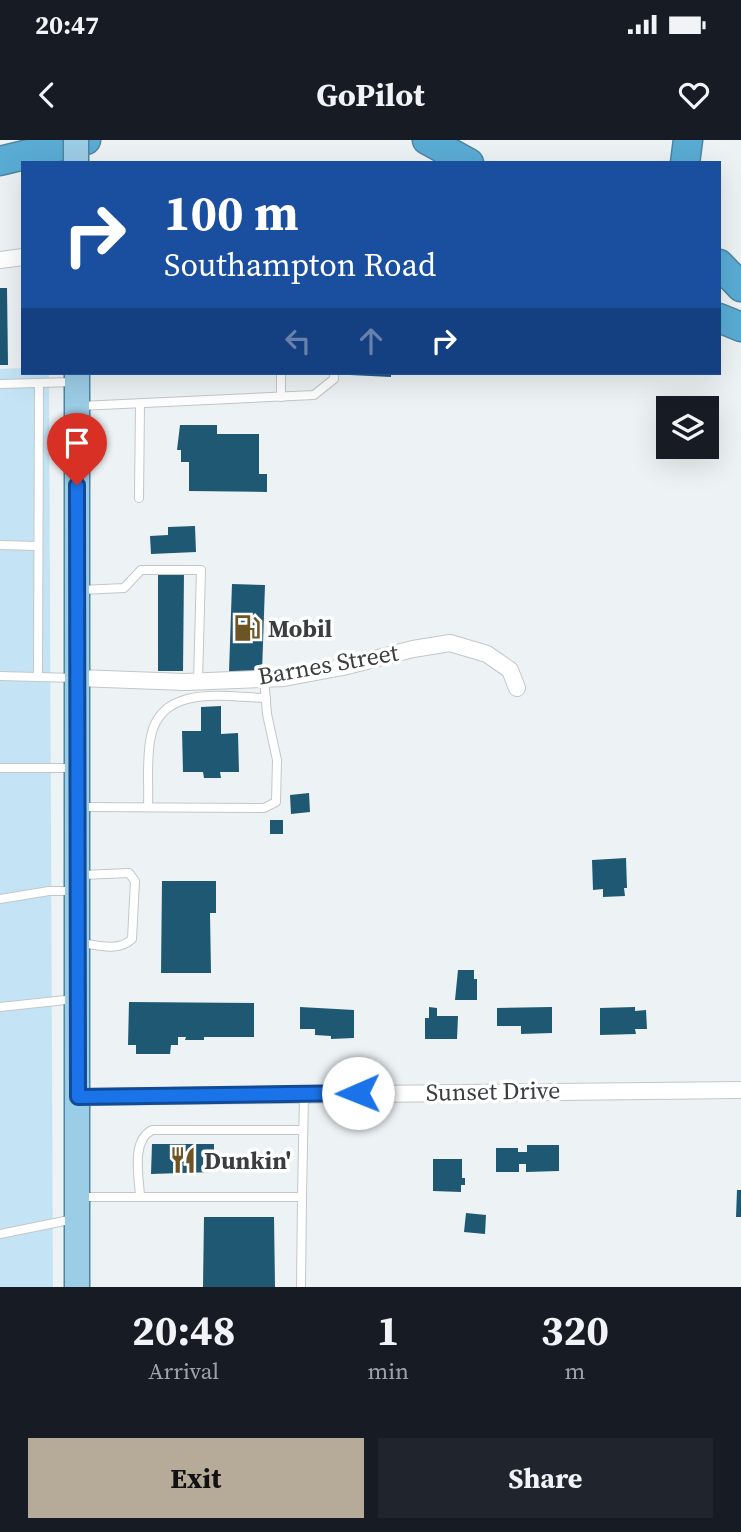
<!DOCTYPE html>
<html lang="en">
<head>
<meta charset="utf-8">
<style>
	:root { --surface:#171b24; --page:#20242c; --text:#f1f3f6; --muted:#9ea1a6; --accent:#b5ab98 }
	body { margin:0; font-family:"Source Serif 4",serif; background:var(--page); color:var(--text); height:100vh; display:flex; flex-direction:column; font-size:26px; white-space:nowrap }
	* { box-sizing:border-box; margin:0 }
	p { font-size:23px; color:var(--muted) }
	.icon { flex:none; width:38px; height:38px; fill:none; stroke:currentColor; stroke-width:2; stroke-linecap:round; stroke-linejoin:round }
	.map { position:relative; height:1147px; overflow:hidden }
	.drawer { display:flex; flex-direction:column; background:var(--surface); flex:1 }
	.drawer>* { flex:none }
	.guide { position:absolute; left:21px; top:21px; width:700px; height:214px; border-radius:0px; box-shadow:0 7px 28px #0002; background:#1a4fa0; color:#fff; overflow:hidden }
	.buttons { position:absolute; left:656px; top:256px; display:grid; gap:14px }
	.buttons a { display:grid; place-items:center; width:63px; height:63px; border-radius:0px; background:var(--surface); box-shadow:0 7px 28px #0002; font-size:35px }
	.pin { position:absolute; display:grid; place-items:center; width:60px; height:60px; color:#fff; margin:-72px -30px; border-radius:50% 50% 50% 0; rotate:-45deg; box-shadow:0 0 7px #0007 }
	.pin .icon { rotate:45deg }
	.me { position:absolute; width:77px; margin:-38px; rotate:269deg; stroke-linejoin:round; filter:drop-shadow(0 0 5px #0008) }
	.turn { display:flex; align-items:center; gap:24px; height:147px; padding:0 28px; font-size:32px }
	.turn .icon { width:91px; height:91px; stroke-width:2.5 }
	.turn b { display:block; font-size:49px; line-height:60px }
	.lanes { display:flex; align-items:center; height:66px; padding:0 28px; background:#0003; justify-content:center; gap:35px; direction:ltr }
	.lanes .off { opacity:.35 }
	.eta { display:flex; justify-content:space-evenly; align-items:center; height:119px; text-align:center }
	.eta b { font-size:42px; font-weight:700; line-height:49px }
	.primary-button { display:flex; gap:14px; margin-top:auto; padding:14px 28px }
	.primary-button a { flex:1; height:80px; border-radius:0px; background:var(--accent); color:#111; font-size:28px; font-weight:700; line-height:80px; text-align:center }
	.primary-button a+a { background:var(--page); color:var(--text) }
	.status { display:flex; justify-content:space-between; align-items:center; height:49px; padding:0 35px; background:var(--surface); direction:ltr }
	.status svg { height:19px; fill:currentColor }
	header { display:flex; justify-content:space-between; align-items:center; height:91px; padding:0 28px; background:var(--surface); font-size:32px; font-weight:700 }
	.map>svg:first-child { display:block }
	.green { fill:#c4e4f6 }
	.building { fill:#1e5873 }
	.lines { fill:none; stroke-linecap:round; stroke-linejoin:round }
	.service-casing { stroke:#c3c7c9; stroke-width:10 }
	.minor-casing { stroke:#c3c7c9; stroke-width:18 }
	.primary-casing { stroke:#4f85a0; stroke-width:27 }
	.motorway-casing { stroke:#4f85a0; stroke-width:31 }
	.service { stroke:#fff; stroke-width:8 }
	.minor { stroke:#fff; stroke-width:16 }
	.primary { stroke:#9ccde6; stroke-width:24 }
	.motorway { stroke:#5aacd5; stroke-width:28 }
	.primary-bridge-casing { stroke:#4f85a0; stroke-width:27; stroke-linecap:butt }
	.primary-bridge { stroke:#9ccde6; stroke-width:24 }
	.route-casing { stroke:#114b97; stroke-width:18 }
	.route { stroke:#1a73e8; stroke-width:12 }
	.labels { text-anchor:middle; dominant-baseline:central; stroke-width:7; stroke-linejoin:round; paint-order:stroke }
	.poi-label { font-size:24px; font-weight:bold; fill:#3b3d3e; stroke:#fff; text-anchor:start }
	.street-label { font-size:24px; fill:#3b3d3e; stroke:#fff }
</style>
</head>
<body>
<div class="status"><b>20:47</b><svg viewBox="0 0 49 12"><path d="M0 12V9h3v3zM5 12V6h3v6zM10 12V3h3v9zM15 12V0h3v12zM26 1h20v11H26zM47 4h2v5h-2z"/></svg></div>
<header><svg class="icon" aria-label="back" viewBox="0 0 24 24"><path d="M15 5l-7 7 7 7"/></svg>GoPilot<svg class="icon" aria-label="heart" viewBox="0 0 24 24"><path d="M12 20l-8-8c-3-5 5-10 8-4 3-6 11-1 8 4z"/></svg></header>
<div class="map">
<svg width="741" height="1147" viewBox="0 0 741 1147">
	<rect width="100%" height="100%" fill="#edf2f4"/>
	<path class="green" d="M 23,228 L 23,233 L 49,233 L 53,1147 L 0,1147 L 0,229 Z"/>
	<g class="building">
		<path d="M 0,148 L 7,148 L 8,225 L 0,225 Z"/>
		<path d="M 350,233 L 391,233 L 391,237 L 350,235 Z"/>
		<path d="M 180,285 L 217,285 L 217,294 L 259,294 L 259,334 L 267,334 L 267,352 L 189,351 L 189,322 L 181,322 L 181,310 L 177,310 Z"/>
		<path d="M 195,386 L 196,412 L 151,414 L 150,396 L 168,395 L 168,387 Z"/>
		<path d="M 158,432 L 184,432 L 183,531 L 158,531 Z"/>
		<path d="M 232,444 L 265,445 L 262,532 L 229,532 Z"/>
		<path d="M 221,566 L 221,594 L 238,593 L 239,632 L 220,632 L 221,638 L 204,638 L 203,632 L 183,632 L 182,591 L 201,591 L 201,567 Z"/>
		<path d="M 309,653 L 310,672 L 291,674 L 290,655 Z"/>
		<rect x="270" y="680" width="13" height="14"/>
		<path d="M 626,718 L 627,748 L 624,748 L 625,756 L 603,757 L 603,749 L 593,750 L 592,720 Z"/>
		<path d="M 162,741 L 216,741 L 216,773 L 210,773 L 211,833 L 161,833 Z"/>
		<path d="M 458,830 L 474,830 L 474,839 L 477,839 L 477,860 L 455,860 Z"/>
		<path d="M 129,862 L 254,863 L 254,897 L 204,897 L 204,900 L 185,900 L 186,897 L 178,897 L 178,905 L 171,905 L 170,914 L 136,914 L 136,905 L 128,905 Z"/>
		<path d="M 300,867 L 354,870 L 354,898 L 331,899 L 331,896 L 315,895 L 315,889 L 300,889 Z"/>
		<path d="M 429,867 L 437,868 L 437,876 L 458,876 L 457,899 L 425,899 L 425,878 L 429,878 Z"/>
		<path d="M 552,867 L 552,893 L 521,894 L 521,886 L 497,886 L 497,868 Z"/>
		<path d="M 635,867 L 635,871 L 646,870 L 647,889 L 635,889 L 636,894 L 600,895 L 600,868 Z"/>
		<path d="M 152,1004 L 214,1004 L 214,1032 L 151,1034 Z"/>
		<path d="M 527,1005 L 559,1005 L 559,1031 L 526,1032 L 526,1024 L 519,1024 L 519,1032 L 496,1032 L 496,1008 L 518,1008 L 518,1012 L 527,1012 Z"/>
		<path d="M 433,1019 L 462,1019 L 462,1038 L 465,1038 L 465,1045 L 461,1045 L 461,1052 L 433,1051 Z"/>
		<path d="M 737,1050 L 741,1050 L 741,1077 L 736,1077 Z"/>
		<path d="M 466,1073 L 486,1075 L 485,1094 L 464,1092 Z"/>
		<path d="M 204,1077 L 274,1077 L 275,1147 L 203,1147 Z"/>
	</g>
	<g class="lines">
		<defs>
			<g id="service">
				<path d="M 281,233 L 281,257"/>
				<path d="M 0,244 L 74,242"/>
				<path d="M 80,266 L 314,255 L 334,239 L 334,233"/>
				<path d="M 139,358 L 140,264"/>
				<path d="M 0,405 L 37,406"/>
				<path d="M 81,450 L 124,448 L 141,430 L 201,430 L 198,541"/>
				<path d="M 0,536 L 75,538"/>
				<path d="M 38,536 L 39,244"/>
				<path d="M 0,628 L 75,628"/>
				<path d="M 148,666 C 149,644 146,618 151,596 C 162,544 225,557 266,558"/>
				<path d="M 80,667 L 264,668 L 276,662 L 277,620 L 267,574 L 264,538"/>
				<path d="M 0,759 L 49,751 L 75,751"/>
				<path d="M 81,803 C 97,805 119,812 132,799 L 135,741 L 129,733 L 82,735"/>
				<path d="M 0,867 L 75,859"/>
				<path d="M 140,1056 C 139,1036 131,1001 152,990 L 302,990"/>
				<path d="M 80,1057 L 302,1057 L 301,1147"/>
				<path d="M 302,1057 L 304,954"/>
				<path d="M 0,1094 L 74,1079"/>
			</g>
			<g id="minor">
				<path d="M 0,120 L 23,117"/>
				<path d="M 78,538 L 185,542 L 284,538 L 343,527 L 413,509 L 450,503 L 487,514 L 510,530 L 517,548"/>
				<path d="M 78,957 L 741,950"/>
			</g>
			<path id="primary" d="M 77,233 L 77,1147"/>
			<g id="motorway">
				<path d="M 427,0 L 469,23"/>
				<path d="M 0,21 L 86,0"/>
				<path d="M 685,23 L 688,0"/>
				<path d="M 719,124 L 741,147"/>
				<path d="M 719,178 L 741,187"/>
			</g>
		</defs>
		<use href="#service" class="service-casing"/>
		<use href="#minor" class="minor-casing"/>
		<use href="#primary" class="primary-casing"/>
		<use href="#motorway" class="motorway-casing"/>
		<use href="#service" class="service"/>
		<use href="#minor" class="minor"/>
		<use href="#primary" class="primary"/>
		<use href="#motorway" class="motorway"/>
		<defs>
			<path id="primary-bridge" d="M 76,0 L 76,23"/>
		</defs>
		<use href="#primary-bridge" class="primary-bridge-casing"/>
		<use href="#primary-bridge" class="primary-bridge"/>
	</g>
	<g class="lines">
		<defs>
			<path id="route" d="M 77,345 L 78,957 L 358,953"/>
		</defs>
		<use href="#route" class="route-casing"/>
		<use href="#route" class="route"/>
	</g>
	<defs>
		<symbol id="fuel-bare" viewBox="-9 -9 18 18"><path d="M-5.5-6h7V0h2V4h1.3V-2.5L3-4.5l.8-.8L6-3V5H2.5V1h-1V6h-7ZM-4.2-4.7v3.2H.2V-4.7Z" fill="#6c5425" stroke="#fff" stroke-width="2.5" paint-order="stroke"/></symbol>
		<symbol id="restaurant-bare" viewBox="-9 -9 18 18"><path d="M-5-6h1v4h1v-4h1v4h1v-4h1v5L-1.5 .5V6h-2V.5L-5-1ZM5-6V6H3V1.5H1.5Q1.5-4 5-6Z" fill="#6c5425" stroke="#fff" stroke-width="2.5" paint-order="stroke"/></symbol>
	</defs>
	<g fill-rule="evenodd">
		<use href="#fuel-bare" x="228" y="469" width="38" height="38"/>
		<use href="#restaurant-bare" x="164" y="1001" width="38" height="38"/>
	</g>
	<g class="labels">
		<g class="poi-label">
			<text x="268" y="488">Mobil</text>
			<text x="204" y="1020">Dunkin'</text>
		</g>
		<g class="street-label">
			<text transform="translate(328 524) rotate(-10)">Barnes Street</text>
			<text transform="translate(493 951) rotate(-1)">Sunset Drive</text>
		</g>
	</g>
</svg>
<div class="buttons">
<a><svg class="icon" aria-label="layers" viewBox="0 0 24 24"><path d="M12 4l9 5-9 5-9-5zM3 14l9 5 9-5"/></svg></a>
</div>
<div class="pin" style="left:77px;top:345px;background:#d93025"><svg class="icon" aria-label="arrive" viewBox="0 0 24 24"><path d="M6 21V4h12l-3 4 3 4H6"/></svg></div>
<svg class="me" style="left:358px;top:953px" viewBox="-20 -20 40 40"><circle r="19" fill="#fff"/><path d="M0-13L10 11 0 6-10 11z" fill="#1a73e8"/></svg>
<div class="guide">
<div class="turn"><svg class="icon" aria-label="right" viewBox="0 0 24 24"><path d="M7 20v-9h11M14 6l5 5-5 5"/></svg><div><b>100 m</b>Southampton Road</div></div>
<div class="lanes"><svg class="icon off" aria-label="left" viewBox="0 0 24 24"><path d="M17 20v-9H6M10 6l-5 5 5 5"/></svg><svg class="icon off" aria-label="ahead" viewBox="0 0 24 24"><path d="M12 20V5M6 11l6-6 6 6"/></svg><svg class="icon" aria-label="right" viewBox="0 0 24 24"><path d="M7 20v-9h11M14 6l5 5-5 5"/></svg></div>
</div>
</div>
<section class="drawer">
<div class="eta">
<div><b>20:48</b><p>Arrival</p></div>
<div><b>1</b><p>min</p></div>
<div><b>320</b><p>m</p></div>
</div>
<div class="primary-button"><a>Exit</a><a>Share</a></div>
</section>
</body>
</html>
